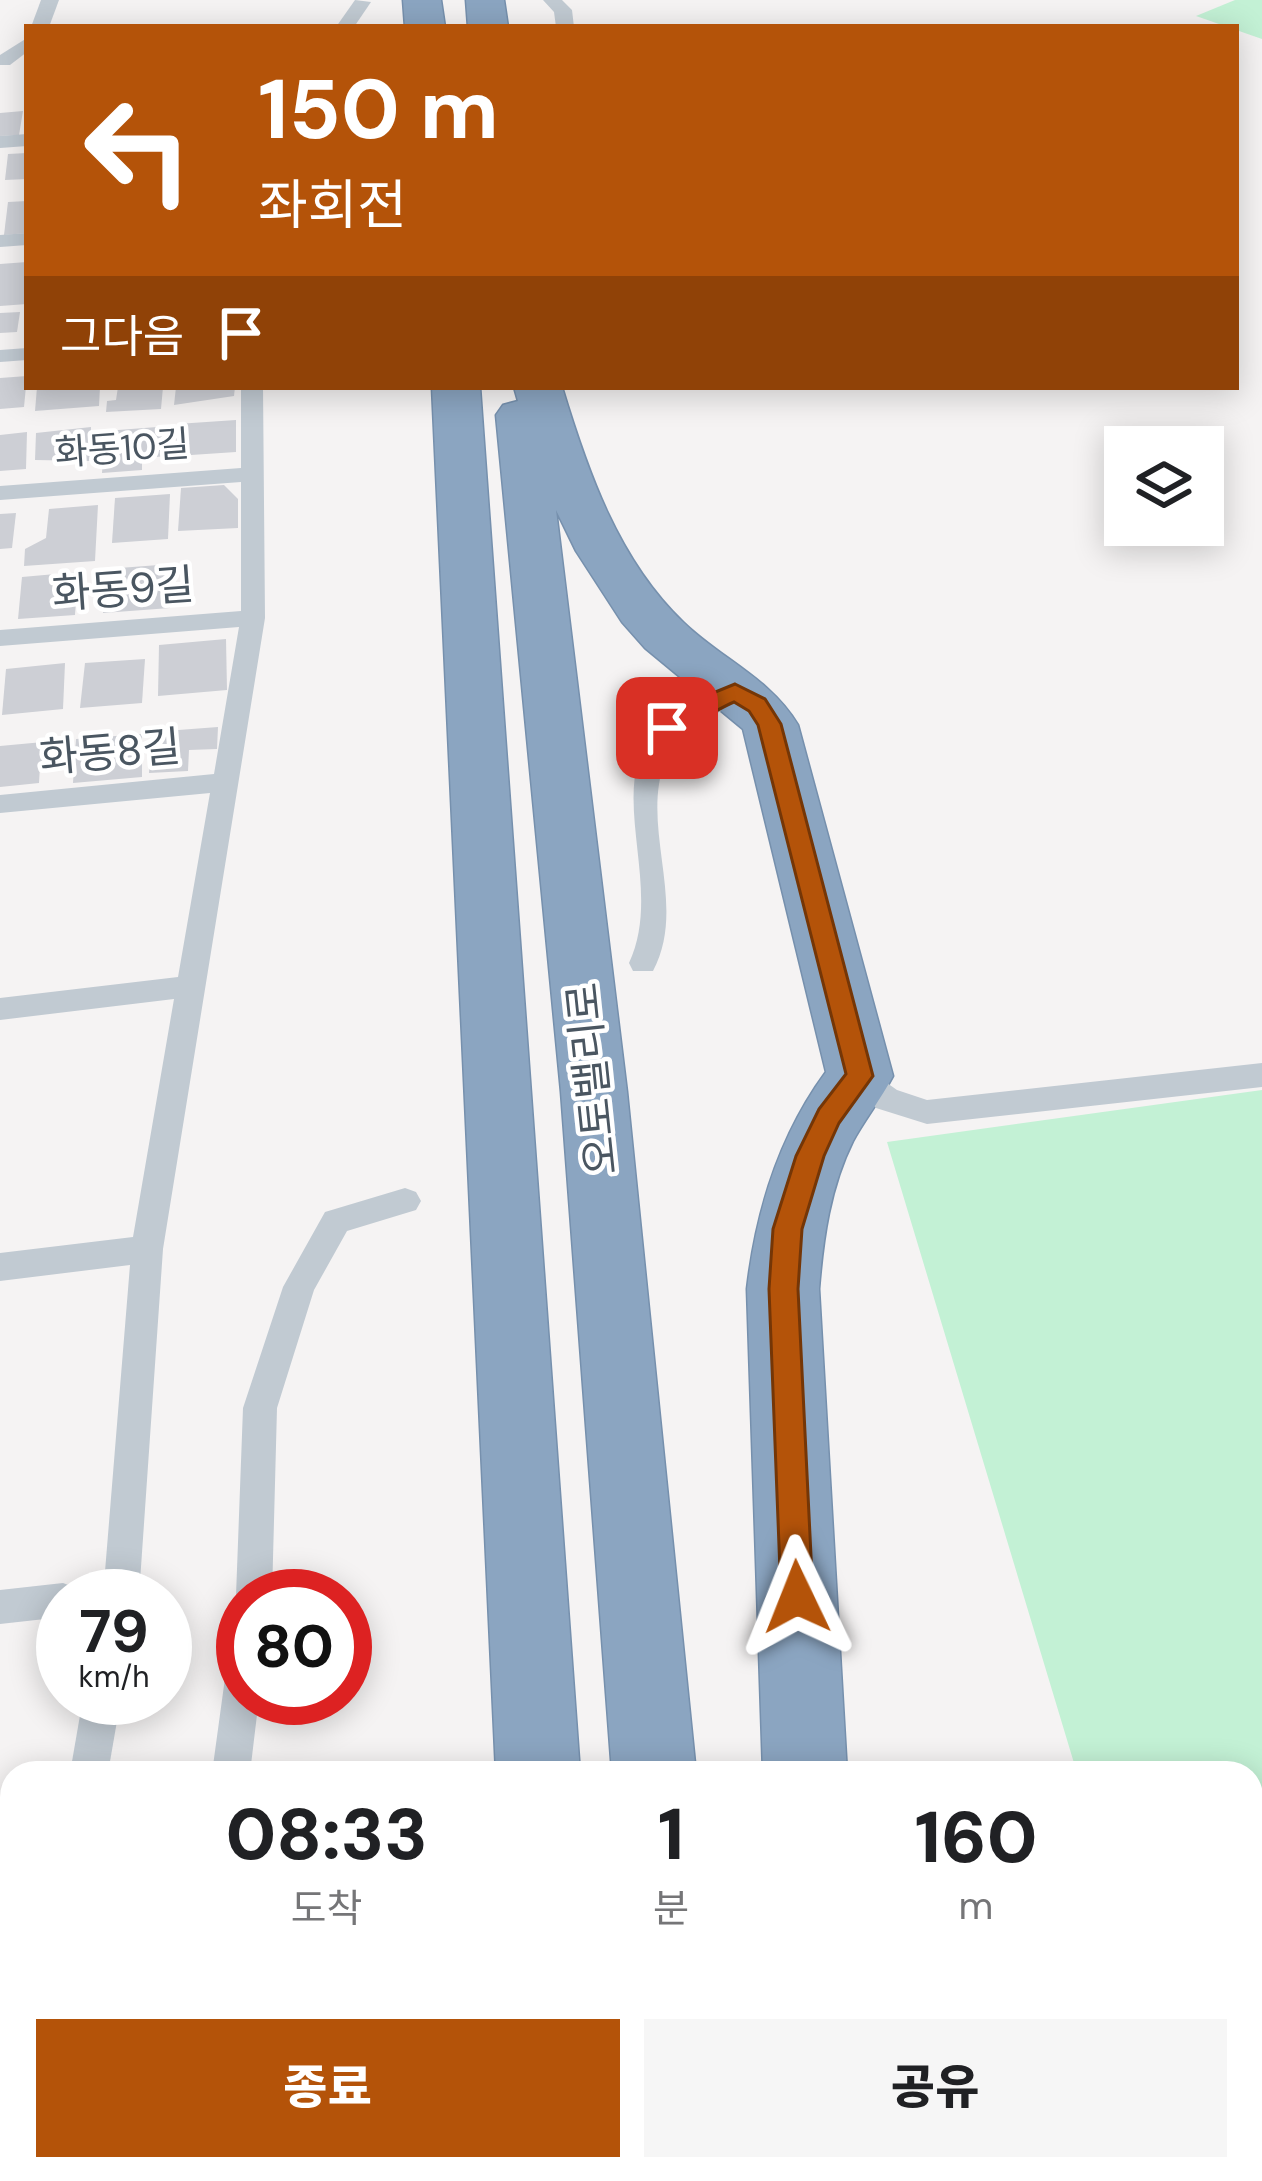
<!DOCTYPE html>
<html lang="ko">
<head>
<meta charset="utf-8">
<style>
	:root { --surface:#fff; --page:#f6f6f6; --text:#202124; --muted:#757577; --accent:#b45309 }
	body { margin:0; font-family:"DM Sans","Noto Sans KR",sans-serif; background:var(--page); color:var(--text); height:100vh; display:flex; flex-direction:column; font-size:45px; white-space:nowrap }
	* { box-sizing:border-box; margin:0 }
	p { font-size:39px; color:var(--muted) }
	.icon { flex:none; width:66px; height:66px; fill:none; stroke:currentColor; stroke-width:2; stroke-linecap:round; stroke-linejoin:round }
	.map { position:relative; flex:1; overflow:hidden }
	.side { position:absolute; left:0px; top:1761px; width:1263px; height:420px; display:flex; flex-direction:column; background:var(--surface); border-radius:36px 36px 0 0; box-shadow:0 6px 30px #0003 }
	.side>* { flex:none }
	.guide { position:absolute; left:24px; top:24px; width:1215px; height:366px; border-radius:0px; box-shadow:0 6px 30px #0003; background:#b45309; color:#fff; overflow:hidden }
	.controls { position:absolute; left:1104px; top:426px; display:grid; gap:24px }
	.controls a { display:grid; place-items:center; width:120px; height:120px; border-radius:0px; background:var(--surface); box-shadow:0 6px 30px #0003; font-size:60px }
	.speed { position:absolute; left:36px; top:1569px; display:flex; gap:24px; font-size:60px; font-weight:700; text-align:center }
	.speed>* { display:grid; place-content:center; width:156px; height:156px; border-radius:50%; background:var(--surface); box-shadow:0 6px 30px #0003; line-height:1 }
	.speed small { font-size:30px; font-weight:400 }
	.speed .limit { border:18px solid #d22; background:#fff; color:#111 }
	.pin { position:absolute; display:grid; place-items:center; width:102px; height:102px; color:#fff; margin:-51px; border-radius:24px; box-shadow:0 6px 18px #0006 }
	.me { position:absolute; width:132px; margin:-66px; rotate:358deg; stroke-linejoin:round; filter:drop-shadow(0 0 9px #0008) }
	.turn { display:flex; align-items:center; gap:42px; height:252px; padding:0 36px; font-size:54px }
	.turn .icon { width:156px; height:156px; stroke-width:2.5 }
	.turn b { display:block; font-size:84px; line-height:102px }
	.then { display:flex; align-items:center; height:114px; padding:0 36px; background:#0003; gap:24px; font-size:45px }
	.eta { display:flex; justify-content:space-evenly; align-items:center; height:204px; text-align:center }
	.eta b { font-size:72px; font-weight:800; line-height:84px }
	.action { display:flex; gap:24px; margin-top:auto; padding:24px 36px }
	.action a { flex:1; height:138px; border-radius:0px; background:var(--accent); color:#fff; font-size:48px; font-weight:800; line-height:138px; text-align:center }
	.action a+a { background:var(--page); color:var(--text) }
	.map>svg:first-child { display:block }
	.green { fill:#c3f1d5 }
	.building { fill:#cdcfd5 }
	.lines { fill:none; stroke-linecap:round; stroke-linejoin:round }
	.highway-casing { stroke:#7690ad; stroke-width:3 }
	.lane { fill:#c1cad2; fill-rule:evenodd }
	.highway { fill:#8ba5c1; fill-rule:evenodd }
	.route { fill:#b45309; stroke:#753606; stroke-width:3 }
	.labels { text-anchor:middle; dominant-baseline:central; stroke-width:9; stroke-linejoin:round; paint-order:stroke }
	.far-street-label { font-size:36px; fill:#4a5661; stroke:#fff }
	.street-label { font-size:42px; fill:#4a5661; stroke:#fff }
</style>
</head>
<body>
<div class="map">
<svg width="1262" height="2181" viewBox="0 0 1262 2181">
	<rect width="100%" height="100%" fill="#f5f3f3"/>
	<g class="green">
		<path d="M 1235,0 L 1262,0 L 1262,39 L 1196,16 Z"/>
		<path d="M 1262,1090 L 1262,1999 L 1251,2001 L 1251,1773 L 1077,1773 L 887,1142 Z"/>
	</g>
	<g class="building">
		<path d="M 23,111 L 19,135 L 0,136 L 0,113 Z"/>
		<path d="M 27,153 L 27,179 L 5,180 L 8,154 Z"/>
		<path d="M 27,201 L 27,233 L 4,235 L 8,202 Z"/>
		<path d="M 27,262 L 27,304 L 0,306 L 0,264 Z"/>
		<path d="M 20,312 L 17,332 L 0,333 L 0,313 Z"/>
		<path d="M 27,376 L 24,407 L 0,409 L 0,378 Z"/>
		<path d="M 37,387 L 100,387 L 99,406 L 35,411 Z"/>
		<path d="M 118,387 L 163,387 L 161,409 L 106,412 L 107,401 L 116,400 Z"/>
		<path d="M 176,387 L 235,387 L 234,396 L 174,405 Z"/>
		<path d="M 236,420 L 236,452 L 176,456 L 177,424 Z"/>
		<path d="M 170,426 L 169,456 L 142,458 L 142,470 L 102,473 L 105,431 Z"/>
		<path d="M 91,427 L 90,461 L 35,460 L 36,433 Z"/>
		<path d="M 27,432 L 26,469 L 0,471 L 0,435 Z"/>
		<path d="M 224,485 L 238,499 L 238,528 L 178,531 L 181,488 Z"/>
		<path d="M 170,494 L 168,539 L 112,543 L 115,498 Z"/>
		<path d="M 98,505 L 95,561 L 24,566 L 25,549 L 46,538 L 49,509 Z"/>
		<path d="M 16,513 L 12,548 L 0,549 L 0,514 Z"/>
		<path d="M 172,564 L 170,608 L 103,613 L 106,569 Z"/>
		<path d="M 78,572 L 75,615 L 18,619 L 22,577 Z"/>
		<path d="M 226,639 L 227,690 L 158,696 L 159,645 Z"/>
		<path d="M 145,659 L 142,703 L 80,708 L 85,663 Z"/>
		<path d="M 65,663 L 63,709 L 2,715 L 6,669 Z"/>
		<path d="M 218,727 L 217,749 L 189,750 L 188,771 L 149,773 L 152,732 Z"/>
		<path d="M 142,734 L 142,777 L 73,783 L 76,739 Z"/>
		<path d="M 65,740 L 64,764 L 40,766 L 39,783 L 0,787 L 0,746 Z"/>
	</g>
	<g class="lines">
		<defs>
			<g id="highway">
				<path d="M 403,0 L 441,0 L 445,27 L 405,27 Z"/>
				<path d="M 466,0 L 504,0 L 508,27 L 468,27 Z"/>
				<path d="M 432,387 L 480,387 L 580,1773 L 496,1773 Z"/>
				<path d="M 514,387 L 562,387 C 587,470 618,560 683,622 C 721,659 770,678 798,725 L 893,1076 C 881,1099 865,1119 853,1141 C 830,1187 823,1239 819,1289 L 847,1773 L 763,1773 L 747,1289 C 756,1211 779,1136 826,1072 L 743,729 L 645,648 L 622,622 L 576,551 L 556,510 L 627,1092 L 696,1773 L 612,1773 L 561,1092 L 496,415 L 503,405 L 518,401 Z"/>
				<path d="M 517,2169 L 611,2169 L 612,2181 L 518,2181 Z"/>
				<path d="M 641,2169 L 735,2169 L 736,2181 L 642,2181 Z"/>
				<rect x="776" y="2169" width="94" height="12"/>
			</g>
		</defs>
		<use href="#highway" class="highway-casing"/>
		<g class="lane">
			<path d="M 41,0 L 59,0 L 49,27 L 31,27 Z"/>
			<path d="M 355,0 L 371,2 L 354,27 L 336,27 Z"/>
			<path d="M 543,0 L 562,0 L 572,10 L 574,27 L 556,27 L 554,12 Z"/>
			<path d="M 27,38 L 27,52 L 10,65 L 0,65 L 0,55 Z"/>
			<path d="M 27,134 L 27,146 L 0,148 L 0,136 Z"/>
			<path d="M 27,233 L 27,245 L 0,247 L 0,235 Z"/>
			<path d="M 27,348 L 27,360 L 0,362 L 0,350 Z"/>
			<path d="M 241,387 L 263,387 L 265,618 L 163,1249 L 139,1596 L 103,1596 L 130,1265 L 0,1281 L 0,1253 L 133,1237 L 174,999 L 0,1020 L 0,998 L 178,977 L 210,793 L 0,813 L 0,795 L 214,774 L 239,627 L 0,646 L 0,630 L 241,611 L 241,482 L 0,500 L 0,486 L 241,468 Z"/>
			<path d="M 735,683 L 748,692 C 727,717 687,716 669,752 C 635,821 690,902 653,971 L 633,971 L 629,963 C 676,863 559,733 735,683 Z"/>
			<path d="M 1262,1063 L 1262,1087 L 927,1124 L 876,1108 L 845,1076 L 849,1068 L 860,1064 L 897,1090 L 927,1100 Z"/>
			<path d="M 405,1188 L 416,1192 L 421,1201 L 416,1210 L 347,1231 L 314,1290 L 277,1408 L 272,1596 L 243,1596 L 243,1609 L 236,1596 L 243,1408 L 283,1287 L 325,1212 Z"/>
			<path d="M 63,1583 L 76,1588 L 79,1596 L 63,1596 L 63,1617 L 0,1624 L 0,1590 Z"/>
			<path d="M 243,1660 L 243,1698 L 259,1698 L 250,1773 L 212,1773 L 225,1678 L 230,1665 Z"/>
			<path d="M 83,1698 L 121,1698 L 108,1773 L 70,1773 Z"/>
			<path d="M 12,2005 L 12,2045 L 0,2047 L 0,2007 Z"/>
			<path d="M 12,2153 L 12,2169 L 45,2169 L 43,2181 L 1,2181 Z"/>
		</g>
		<use href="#highway" class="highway"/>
	</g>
	<path class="route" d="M 735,684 L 765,699 L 781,724 L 873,1076 L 839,1123 L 824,1156 L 802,1229 L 798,1289 L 813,1597 L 809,1608 L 797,1612 L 786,1608 L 781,1597 L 769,1289 L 773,1229 L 796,1156 L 819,1109 L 846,1074 L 758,725 L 749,711 L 734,702 C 714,710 677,737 659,734 L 655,728 L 681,706 Z"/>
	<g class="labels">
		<g class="far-street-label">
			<text transform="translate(122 448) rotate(-4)">화동10길</text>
		</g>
		<g class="street-label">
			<text transform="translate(123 589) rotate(-4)">화동9길</text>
			<text transform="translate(110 752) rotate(-5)">화동8길</text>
			<text transform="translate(592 1079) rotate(-96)">오토밸리로</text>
		</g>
	</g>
</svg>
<div class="controls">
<a><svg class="icon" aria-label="layers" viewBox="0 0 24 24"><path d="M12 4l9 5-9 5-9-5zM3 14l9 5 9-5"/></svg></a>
</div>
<div class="speed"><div>79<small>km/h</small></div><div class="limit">80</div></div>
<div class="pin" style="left:667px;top:728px;background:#d93025"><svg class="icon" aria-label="arrive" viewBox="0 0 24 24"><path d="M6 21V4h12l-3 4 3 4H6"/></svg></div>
<svg class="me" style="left:797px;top:1597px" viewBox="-20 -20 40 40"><path d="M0-17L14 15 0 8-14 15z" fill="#b45309" stroke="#fff" stroke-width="4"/></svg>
<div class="guide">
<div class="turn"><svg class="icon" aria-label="left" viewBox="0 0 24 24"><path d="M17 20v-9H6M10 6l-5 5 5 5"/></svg><div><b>150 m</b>좌회전</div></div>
<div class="then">그다음<svg class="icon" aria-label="arrive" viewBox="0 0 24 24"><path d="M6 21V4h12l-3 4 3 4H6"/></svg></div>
</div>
<section class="side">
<div class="eta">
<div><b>08:33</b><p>도착</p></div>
<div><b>1</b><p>분</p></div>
<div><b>160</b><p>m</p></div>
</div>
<div class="action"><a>종료</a><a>공유</a></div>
</section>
</div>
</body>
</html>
